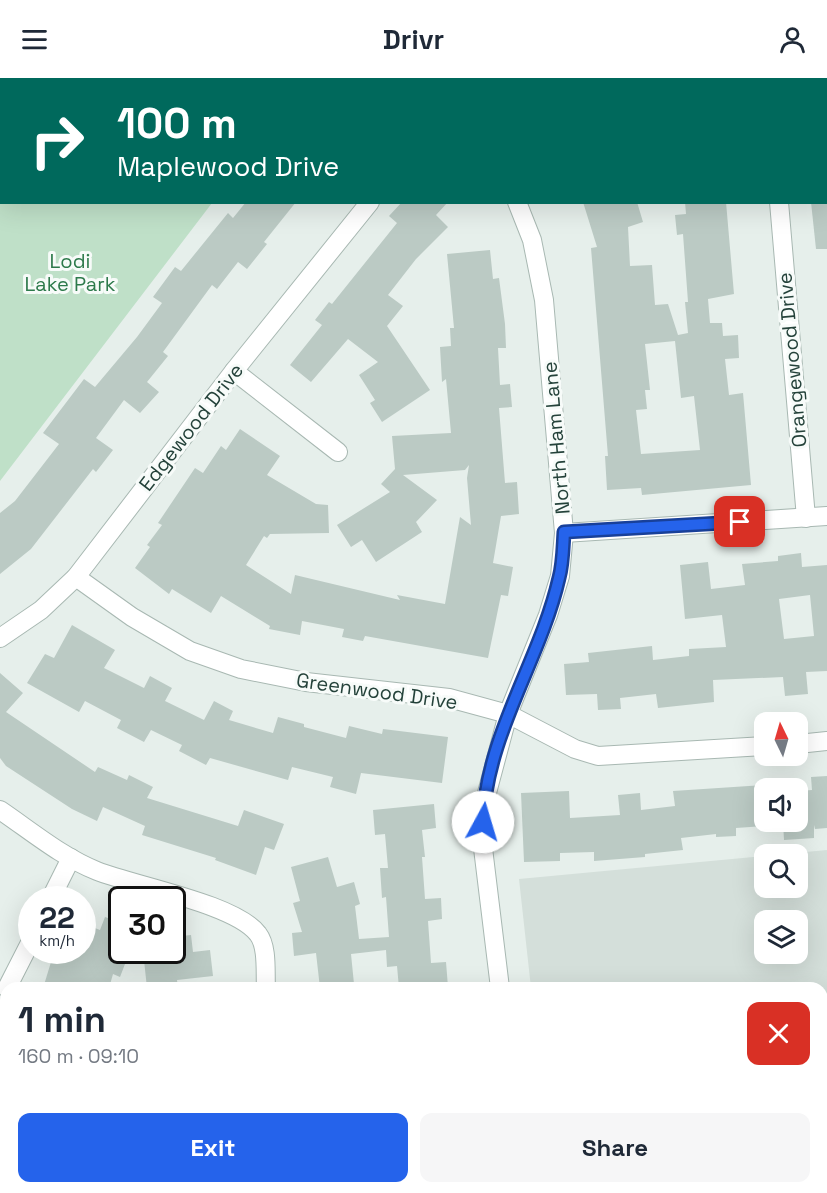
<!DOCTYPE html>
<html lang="en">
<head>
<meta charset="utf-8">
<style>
	:root { --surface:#fff; --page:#f6f6f7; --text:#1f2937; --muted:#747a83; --accent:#2563eb }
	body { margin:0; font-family:"Space Grotesk",sans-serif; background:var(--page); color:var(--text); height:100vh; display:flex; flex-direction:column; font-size:22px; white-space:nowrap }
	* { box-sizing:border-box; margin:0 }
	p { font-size:20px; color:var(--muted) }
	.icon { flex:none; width:33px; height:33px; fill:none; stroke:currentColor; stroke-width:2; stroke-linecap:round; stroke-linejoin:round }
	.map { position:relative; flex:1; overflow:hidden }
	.side { position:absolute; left:0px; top:904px; width:828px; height:212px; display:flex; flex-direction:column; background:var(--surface); border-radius:18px 18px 0 0; box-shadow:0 6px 24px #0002 }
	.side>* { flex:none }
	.guide { position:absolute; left:0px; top:0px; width:828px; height:126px; box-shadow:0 6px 24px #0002; background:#00695c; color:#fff; overflow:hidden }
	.needle { width:39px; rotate:355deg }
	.controls { position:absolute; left:754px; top:634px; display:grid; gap:12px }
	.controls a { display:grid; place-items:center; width:54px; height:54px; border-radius:12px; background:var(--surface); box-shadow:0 6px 24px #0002; font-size:30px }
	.speed { position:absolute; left:18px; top:808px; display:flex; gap:12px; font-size:30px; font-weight:700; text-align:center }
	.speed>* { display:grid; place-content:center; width:78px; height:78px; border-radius:50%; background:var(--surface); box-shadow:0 6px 24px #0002; line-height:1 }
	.speed small { font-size:15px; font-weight:400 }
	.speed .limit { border:3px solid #111; border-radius:9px; background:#fff; color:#111 }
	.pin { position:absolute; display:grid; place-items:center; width:51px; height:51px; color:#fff; margin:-26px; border-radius:12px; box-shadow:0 3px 9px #0006 }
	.me { position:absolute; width:66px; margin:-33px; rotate:6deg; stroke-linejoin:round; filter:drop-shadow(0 0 4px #0008) }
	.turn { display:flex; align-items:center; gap:21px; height:126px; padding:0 18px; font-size:27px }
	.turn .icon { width:78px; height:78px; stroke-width:2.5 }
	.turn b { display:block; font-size:42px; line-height:51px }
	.round { display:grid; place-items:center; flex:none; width:63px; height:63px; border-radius:12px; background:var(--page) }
	.overview { display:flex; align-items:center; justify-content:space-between; height:102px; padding:0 18px }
	h1 { font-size:36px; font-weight:700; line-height:45px }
	.cta { display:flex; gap:12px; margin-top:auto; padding:12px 18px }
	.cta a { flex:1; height:69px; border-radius:12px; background:var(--accent); color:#fff; font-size:24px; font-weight:700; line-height:69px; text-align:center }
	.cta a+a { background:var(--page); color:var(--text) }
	header { display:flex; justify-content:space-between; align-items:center; height:78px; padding:0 18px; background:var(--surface); font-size:27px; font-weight:700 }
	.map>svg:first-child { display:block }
	.built { fill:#d4dfda; fill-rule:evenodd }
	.green { fill:#bfe0c8 }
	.building { fill:#bbcac4; fill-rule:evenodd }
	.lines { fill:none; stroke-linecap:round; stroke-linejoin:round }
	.minor-casing { stroke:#a8b8b2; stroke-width:20 }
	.minor { stroke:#fff; stroke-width:18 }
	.route-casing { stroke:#184099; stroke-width:15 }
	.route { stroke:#2563eb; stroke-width:10 }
	.labels { text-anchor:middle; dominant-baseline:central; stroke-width:6; stroke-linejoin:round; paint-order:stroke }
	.park-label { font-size:20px; fill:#2d7a4b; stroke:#f7fbf9 }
	.street-label { font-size:20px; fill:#24423a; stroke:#f7fbf9 }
</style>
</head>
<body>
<header><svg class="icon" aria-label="menu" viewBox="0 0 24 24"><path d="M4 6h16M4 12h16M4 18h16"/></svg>Drivr<svg class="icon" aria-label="person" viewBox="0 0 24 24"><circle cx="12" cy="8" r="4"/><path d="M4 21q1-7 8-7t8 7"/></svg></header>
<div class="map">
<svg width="827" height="1115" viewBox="0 0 827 1115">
	<rect width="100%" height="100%" fill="#e6efeb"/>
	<path class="built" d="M 827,772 L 827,1115 L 554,1115 L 553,1110 L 822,1110 L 822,910 L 531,910 L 519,801 L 765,778 L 765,810 L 798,810 L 798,777 L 774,777 ZM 765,843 L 798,843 L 798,876 L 765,876 Z"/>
	<path class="green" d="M 0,0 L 306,0 L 2,2 L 2,124 L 212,125 L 0,403 Z"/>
	<g class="building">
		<path d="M 246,124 L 296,124 L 264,164 L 267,166 L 247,191 L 238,184 L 217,211 L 212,207 L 163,274 L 168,278 L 147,304 L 159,314 L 140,335 L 124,322 L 96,360 L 113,372 L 96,394 L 93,391 L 31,471 L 0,496 L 0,435 L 15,423 L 59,366 L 43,355 L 84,301 L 95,309 L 137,259 L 162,225 L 153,219 L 175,189 L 181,193 L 228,135 L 233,140 Z"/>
		<path d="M 402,124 L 448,124 L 436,137 L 448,149 L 416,181 L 388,217 L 403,228 L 387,248 L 430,312 L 382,344 L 370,325 L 375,322 L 359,297 L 378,284 L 348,261 L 311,304 L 290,287 L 322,247 L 315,242 L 329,224 L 332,226 L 397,145 L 389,138 Z"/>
		<path d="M 583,124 L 637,124 L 643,144 L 628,149 L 630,188 L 652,187 L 655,227 L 668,226 L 678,257 L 688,255 L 685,224 L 688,224 L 683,156 L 677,157 L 675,137 L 686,136 L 685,124 L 726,124 L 734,216 L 708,221 L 710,245 L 722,245 L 723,258 L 738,257 L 739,280 L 725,281 L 729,317 L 743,315 L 751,407 L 642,417 L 641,410 L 607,412 L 605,378 L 608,378 L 591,170 L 597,169 ZM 675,263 L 681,320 L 694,318 L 700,372 L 641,376 L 636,332 L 647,331 L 645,312 L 650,312 L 645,266 Z"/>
		<path d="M 811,124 L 827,124 L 827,171 L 816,171 Z"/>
		<path d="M 490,172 L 493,201 L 499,200 L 505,246 L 506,270 L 498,270 L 500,307 L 510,306 L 512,329 L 499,330 L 505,405 L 517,404 L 519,436 L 501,438 L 493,485 L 513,489 L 508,518 L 501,517 L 488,580 L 365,558 L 363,563 L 342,559 L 344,551 L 302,543 L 300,557 L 269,551 L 270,548 L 221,518 L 211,535 L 172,511 L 169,516 L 135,490 L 150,469 L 147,467 L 162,447 L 158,445 L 195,390 L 203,395 L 221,368 L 226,372 L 240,351 L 280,378 L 267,397 L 316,426 L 328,427 L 329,455 L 270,456 L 267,460 L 264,458 L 246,487 L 291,516 L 295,497 L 400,522 L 397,517 L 445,526 L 460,439 L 471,447 L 467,400 L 469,387 L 465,392 L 403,397 L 437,422 L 416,444 L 422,454 L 376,484 L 362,462 L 351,469 L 337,447 L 390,414 L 381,406 L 395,391 L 392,358 L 451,355 L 446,301 L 442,304 L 440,269 L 451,268 L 450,250 L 454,250 L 447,176 Z"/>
		<path d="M 801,475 L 802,489 L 827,487 L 827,593 L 806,594 L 808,616 L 785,618 L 783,599 L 713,602 L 714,624 L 658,630 L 656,616 L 620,620 L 621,631 L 598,632 L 597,616 L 566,617 L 564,586 L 589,584 L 588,575 L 652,568 L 653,582 L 689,578 L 689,571 L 726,569 L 722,537 L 685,541 L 680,487 L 708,484 L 711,511 L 745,507 L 742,486 L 778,483 L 778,478 ZM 810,517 L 814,558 L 784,561 L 779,521 Z"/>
		<path d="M 72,547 L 115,572 L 104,590 L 144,610 L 150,598 L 172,610 L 165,623 L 204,642 L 214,623 L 233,633 L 229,642 L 273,655 L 278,639 L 304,646 L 304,649 L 346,660 L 349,648 L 382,656 L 383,651 L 448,659 L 442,705 L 361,695 L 356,716 L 330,709 L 333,699 L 292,689 L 288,702 L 210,680 L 206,687 L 179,673 L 182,667 L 151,652 L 144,664 L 117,650 L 121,642 L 85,623 L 79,634 L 27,605 L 45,576 L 54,580 Z"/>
		<path d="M 0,595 L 23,615 L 6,634 L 95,694 L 98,689 L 127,702 L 129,697 L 153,709 L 147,720 L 238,748 L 244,732 L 284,746 L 274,772 L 265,769 L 256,797 L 215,782 L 216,780 L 142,757 L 145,748 L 103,729 L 97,743 L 72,731 L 6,688 L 0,680 Z"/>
		<path d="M 827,698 L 827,750 L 815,751 L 814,747 L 814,760 L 784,762 L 783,744 L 798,744 L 798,713 L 812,712 L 811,699 Z"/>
		<path d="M 765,707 L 765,748 L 736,750 L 736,758 L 716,759 L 716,756 L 681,760 L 683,772 L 645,776 L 645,779 L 594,783 L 594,774 L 560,775 L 560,783 L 524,784 L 521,715 L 569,713 L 570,740 L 620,737 L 618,717 L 640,715 L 641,732 L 675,728 L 673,713 Z"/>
		<path d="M 434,726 L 436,750 L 422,752 L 425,779 L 422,779 L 425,821 L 441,820 L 442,841 L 428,843 L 431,885 L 446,884 L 448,909 L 399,910 L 397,888 L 387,889 L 386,872 L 351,876 L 354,906 L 320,910 L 316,875 L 294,878 L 292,855 L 302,854 L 293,825 L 300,823 L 291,789 L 328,779 L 337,809 L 354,804 L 360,826 L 355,828 L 359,861 L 389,859 L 386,819 L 382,820 L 380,790 L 388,790 L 385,756 L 375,757 L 373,732 Z"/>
		<path d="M 105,839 L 122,845 L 122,873 L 130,873 L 120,899 L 113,896 L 109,910 L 55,910 L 44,907 L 51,884 L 54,885 L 59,873 L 82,873 L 82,845 L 100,852 Z"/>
		<path d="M 191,857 L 193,874 L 210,872 L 213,898 L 177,902 L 178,910 L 147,910 L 143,873 L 172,873 L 172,859 Z"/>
	</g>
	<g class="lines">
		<defs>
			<g id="minor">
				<path d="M 768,0 L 768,2"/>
				<path d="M 469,2 L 470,0"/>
				<path d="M 779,124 L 806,440"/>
				<path d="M 234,293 L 338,374"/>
				<path d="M 564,455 L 827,438"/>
				<path d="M 76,499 L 132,539 L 190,573 L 241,591 L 306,604 L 449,620 L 508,636 L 575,671 L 598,678 L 765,668"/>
				<path d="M 0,560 L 41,532 L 76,499 L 234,293 L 370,124"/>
				<path d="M 798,666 L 827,663"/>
				<path d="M 0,732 C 31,753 62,779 97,793 C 135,808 236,826 258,856 C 268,869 265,895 266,910"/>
				<path d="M 50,822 L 71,780"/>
				<path d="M 7,910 L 32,861"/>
				<path d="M 500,910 L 482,762 L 484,726 L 508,636 L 548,537 L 560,498 L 564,455 L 544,222 L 532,162 L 517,124"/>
				<path d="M 281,1110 L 281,1115"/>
				<path d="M 529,1110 L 530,1115"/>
			</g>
		</defs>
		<use href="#minor" class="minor-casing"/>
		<use href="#minor" class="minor"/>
	</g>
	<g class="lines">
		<defs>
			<path id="route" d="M 483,744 C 486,657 540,583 559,500 C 563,486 563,469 564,454 L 740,444"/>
		</defs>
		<use href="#route" class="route-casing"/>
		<use href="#route" class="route"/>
	</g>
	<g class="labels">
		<g class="park-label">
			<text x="70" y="183">Lodi<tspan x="70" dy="23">Lake Park</tspan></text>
		</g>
		<g class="street-label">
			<text transform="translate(792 282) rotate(-95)">Orangewood Drive</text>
			<text transform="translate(191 349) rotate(-52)">Edgewood Drive</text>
			<text transform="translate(556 360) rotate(-95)">North Ham Lane</text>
			<text transform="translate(377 613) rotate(8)">Greenwood Drive</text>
		</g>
	</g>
</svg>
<div class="controls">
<a><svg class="needle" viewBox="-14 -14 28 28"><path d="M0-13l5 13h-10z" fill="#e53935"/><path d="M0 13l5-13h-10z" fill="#747a83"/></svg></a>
<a><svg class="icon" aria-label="sound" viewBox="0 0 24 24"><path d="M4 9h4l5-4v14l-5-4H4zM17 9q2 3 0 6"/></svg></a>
<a><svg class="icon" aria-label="search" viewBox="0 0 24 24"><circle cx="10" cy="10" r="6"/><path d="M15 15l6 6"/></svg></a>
<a><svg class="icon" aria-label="layers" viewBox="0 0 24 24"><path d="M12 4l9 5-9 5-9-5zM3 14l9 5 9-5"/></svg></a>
</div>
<div class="speed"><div>22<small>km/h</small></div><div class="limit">30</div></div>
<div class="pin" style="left:740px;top:444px;background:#d93025"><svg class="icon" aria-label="arrive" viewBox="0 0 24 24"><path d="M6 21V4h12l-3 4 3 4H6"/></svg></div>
<svg class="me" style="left:483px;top:744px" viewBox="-20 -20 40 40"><circle r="19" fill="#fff"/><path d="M0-13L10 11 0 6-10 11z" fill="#2563eb"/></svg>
<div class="guide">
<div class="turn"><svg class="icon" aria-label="right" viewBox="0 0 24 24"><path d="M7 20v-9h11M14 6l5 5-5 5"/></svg><div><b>100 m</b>Maplewood Drive</div></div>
</div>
<section class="side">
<div class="overview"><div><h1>1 min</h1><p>160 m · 09:10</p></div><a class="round" style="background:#d93025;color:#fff"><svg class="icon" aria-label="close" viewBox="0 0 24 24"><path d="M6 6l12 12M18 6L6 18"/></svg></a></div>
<div class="cta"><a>Exit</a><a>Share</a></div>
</section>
</div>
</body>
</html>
